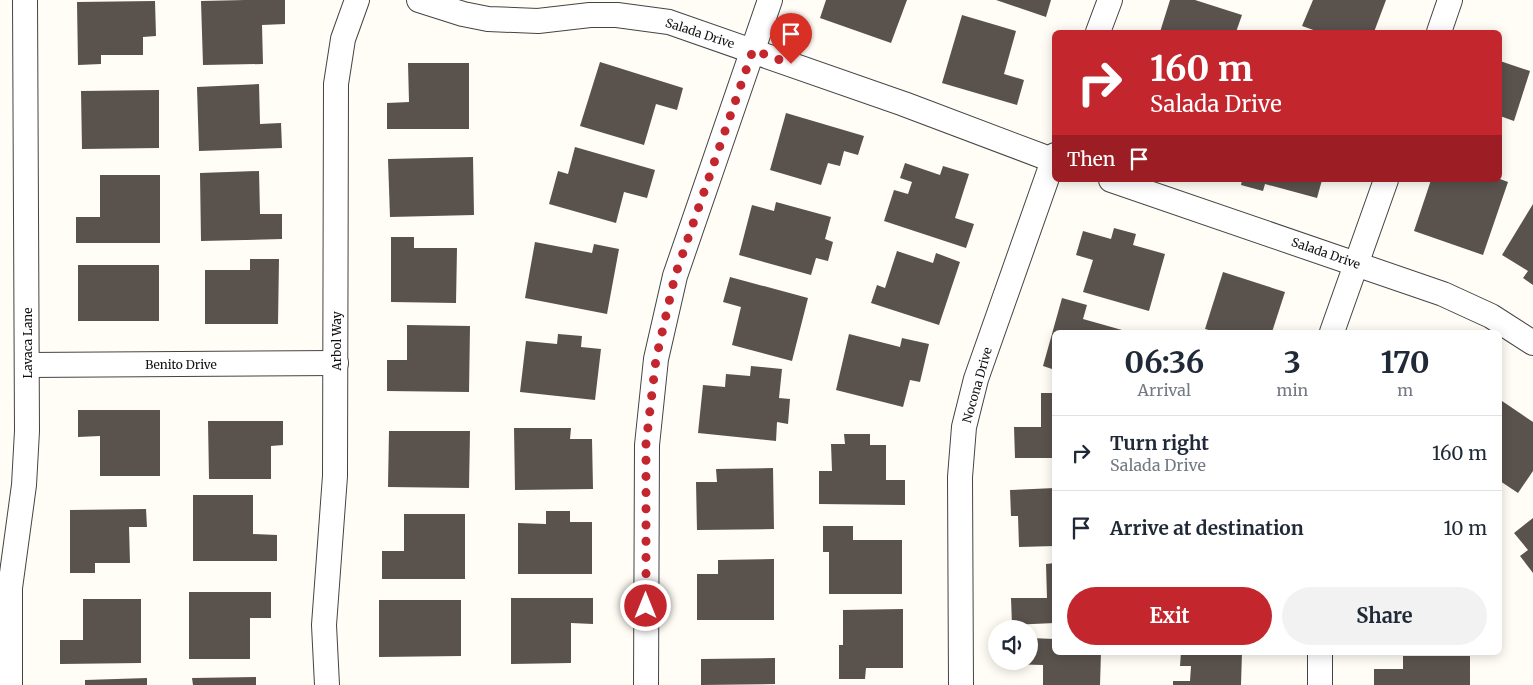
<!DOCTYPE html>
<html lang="en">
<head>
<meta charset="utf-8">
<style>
	:root { --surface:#fff; --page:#f2f2f3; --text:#1f2937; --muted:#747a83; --line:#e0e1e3; --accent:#c4262e }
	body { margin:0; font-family:Merriweather,serif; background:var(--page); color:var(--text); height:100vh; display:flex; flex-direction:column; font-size:19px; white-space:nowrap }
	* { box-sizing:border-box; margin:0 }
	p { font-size:16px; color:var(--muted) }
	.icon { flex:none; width:28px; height:28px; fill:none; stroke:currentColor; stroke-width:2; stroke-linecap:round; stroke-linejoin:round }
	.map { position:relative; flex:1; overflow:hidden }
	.drawer { position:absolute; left:1052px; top:330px; width:450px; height:325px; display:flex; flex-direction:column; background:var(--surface); border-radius:8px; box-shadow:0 2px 12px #0003 }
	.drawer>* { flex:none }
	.hud { position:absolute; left:1052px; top:30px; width:450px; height:152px; border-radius:8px; box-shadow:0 2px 12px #0003; background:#c4262e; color:#fff; overflow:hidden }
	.buttons { position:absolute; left:988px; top:620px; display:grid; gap:10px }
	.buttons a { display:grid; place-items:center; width:50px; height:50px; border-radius:50%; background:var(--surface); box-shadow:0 2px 12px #0003; font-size:25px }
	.pin { position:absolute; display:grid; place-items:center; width:42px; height:42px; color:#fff; margin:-51px -21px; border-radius:50% 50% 50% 0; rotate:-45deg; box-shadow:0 0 5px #0007 }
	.pin .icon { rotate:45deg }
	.me { position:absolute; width:55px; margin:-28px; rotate:0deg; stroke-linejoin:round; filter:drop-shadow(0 0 4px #0008) }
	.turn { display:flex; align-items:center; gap:18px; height:105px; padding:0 15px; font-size:22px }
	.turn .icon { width:65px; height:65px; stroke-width:2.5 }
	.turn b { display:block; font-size:35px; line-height:42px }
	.then { display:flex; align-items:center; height:48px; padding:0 15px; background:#0003; gap:10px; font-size:19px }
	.eta { display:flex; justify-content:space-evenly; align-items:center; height:85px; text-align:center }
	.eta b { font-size:30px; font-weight:700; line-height:35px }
	.primary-button { display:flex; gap:10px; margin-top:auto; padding:10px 15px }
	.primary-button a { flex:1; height:58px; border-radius:30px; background:var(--accent); color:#fff; font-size:20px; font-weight:700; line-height:58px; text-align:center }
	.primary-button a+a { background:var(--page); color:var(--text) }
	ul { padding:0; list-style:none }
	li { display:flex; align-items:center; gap:15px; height:75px; padding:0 15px; border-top:1px solid var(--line) }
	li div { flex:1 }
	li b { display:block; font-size:19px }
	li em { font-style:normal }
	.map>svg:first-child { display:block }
	.building { fill:#5a524d }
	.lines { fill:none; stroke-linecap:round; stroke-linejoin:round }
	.street-casing { stroke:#444; stroke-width:26 }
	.street { stroke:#fff; stroke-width:24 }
	.route { stroke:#c4262e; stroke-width:9; stroke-dasharray:0 16.2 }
	.labels { text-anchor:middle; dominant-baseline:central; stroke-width:5; stroke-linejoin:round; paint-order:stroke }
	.street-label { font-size:12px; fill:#111; stroke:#fff }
</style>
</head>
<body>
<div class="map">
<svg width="1533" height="685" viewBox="0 0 1533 685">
	<rect width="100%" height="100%" fill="#fffdf5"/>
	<g class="building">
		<path d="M 245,0 L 285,0 L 285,24 L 262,25 L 263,64 L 203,65 L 201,1 Z"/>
		<path d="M 826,0 L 907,0 L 891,43 L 820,18 Z"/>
		<path d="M 996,0 L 1051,0 L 1046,17 Z"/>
		<path d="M 1170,0 L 1195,0 L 1242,15 L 1236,32 L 1160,32 Z"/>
		<path d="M 1313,0 L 1386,0 L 1374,32 L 1319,32 L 1302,26 Z"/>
		<path d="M 155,1 L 156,36 L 143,37 L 143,55 L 101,55 L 101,64 L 78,65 L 77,2 Z"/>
		<path d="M 962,15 L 1016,31 L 1004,74 L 1024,80 L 1017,105 L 942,83 Z"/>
		<path d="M 1500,61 L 1530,71 L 1514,121 L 1500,116 Z"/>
		<path d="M 600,62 L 683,88 L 677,110 L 656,104 L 644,145 L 580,126 Z"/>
		<path d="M 408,63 L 469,63 L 469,129 L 387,129 L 387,103 L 409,102 Z"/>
		<path d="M 259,84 L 260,124 L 281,123 L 282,148 L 199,151 L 197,87 Z"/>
		<path d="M 159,90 L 159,148 L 82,149 L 81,91 Z"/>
		<path d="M 786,113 L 864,136 L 858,155 L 844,151 L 840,166 L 828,163 L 821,185 L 770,170 Z"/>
		<path d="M 575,147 L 655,170 L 647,198 L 624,192 L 616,223 L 549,204 L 558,171 L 568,174 Z"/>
		<path d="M 473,157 L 474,215 L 390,217 L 388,159 Z"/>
		<path d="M 905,163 L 940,175 L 943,166 L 969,174 L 955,218 L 974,224 L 966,248 L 884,221 L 894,190 L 908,194 L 912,182 L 900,178 Z"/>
		<path d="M 259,171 L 260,214 L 282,214 L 282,239 L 201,241 L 200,173 Z"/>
		<path d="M 100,175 L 160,175 L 160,243 L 76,243 L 76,217 L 100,217 Z"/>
		<path d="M 1500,179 L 1508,182 L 1483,255 L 1414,231 L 1431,180 Z"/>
		<path d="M 1242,180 L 1322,180 L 1317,198 L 1265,184 L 1263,191 L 1241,185 Z"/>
		<path d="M 776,202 L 831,217 L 825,239 L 833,242 L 828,261 L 816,258 L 811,275 L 739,255 L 752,205 L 774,211 Z"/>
		<path d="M 1533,204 L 1533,285 L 1523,278 L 1528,271 L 1502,255 Z"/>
		<path d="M 1114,228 L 1136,234 L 1133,245 L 1165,254 L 1149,311 L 1083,292 L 1093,260 L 1076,255 L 1083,231 L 1111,239 Z"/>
		<path d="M 391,237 L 414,237 L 414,248 L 457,248 L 456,303 L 391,302 Z"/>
		<path d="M 535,242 L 592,253 L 594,244 L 619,249 L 607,314 L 525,298 Z"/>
		<path d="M 897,251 L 933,263 L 936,253 L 960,262 L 939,325 L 871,303 L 877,285 L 885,288 Z"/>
		<path d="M 250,259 L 279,259 L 278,324 L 205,324 L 205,270 L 250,270 Z"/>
		<rect x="78" y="265" width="81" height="56"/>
		<path d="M 1223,272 L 1285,292 L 1272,332 L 1216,332 L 1205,329 Z"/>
		<path d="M 730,277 L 808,298 L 792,361 L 732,345 L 741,307 L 723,302 Z"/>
		<path d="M 1062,298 L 1087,305 L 1083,319 L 1122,330 L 1122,332 L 1055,332 L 1055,370 L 1043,366 Z"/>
		<path d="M 407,325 L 470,326 L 469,392 L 387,391 L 387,360 L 407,360 Z"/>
		<path d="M 558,334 L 582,336 L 581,347 L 601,349 L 595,400 L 520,392 L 526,341 L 557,344 Z"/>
		<path d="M 849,334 L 900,347 L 902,338 L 929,344 L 920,382 L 910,380 L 903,407 L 836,390 Z"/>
		<path d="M 751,366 L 782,369 L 779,398 L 790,399 L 788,424 L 777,422 L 776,441 L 698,433 L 703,385 L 725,387 L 726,374 L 750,376 Z"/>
		<path d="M 1041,393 L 1055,393 L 1055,458 L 1015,458 L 1014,427 L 1041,427 Z"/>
		<path d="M 1502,401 L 1533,422 L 1533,471 L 1518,493 L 1500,481 L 1500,404 Z"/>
		<path d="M 78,410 L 160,410 L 160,476 L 100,476 L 100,436 L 78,437 Z"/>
		<path d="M 208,421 L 283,421 L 283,445 L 271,446 L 271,479 L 209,479 Z"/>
		<path d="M 514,428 L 571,428 L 570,439 L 592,439 L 593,489 L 515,490 Z"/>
		<path d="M 389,431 L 470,431 L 469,488 L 388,487 Z"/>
		<path d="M 844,434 L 870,434 L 870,445 L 886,445 L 886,480 L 905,480 L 905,505 L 819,504 L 819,471 L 832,471 L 831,444 L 845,444 Z"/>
		<path d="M 773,468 L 774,529 L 697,530 L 696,482 L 717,482 L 716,469 Z"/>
		<path d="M 1055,488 L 1055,546 L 1019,547 L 1018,516 L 1011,516 L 1010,490 Z"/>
		<path d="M 193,495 L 253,495 L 253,534 L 277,535 L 277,561 L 193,561 Z"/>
		<path d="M 146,509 L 147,527 L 129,527 L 130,563 L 95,563 L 95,573 L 70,573 L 70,510 Z"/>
		<path d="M 546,511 L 570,511 L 570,522 L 592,522 L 592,574 L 518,574 L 518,523 L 546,524 Z"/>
		<path d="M 404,514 L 465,514 L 465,579 L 382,579 L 382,551 L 404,551 Z"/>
		<path d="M 1533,518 L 1533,573 L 1520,556 L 1528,550 L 1514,533 Z"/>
		<path d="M 823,526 L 853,526 L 853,540 L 902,540 L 902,594 L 829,594 L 829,552 L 823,552 Z"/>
		<path d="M 774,559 L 774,620 L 697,620 L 697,574 L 718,574 L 718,560 Z"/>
		<path d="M 1055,563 L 1055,623 L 1012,625 L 1011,598 L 1047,598 L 1046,564 Z"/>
		<path d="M 189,592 L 271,592 L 271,618 L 250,618 L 250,659 L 189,659 Z"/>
		<path d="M 511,598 L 593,598 L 593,624 L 571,623 L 571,663 L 511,664 Z"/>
		<path d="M 83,599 L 141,599 L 141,663 L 60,664 L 60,640 L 83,640 Z"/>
		<path d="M 379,600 L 461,600 L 461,656 L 379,657 Z"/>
		<path d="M 903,609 L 903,668 L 866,668 L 865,679 L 839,679 L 839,645 L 843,645 L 843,610 Z"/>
		<path d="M 1029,638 L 1055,639 L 1055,652 L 1101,652 L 1100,685 L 1043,685 L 1043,665 L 1011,664 L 1011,661 L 1029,661 Z"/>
		<path d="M 1181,652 L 1242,652 L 1241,685 L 1173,685 L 1173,681 L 1190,681 L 1191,666 L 1180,666 Z"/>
		<path d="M 1403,656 L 1470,656 L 1470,685 L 1374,685 L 1374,669 L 1403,669 Z"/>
		<path d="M 775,658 L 775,684 L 701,685 L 701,659 Z"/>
		<path d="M 256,677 L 256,685 L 193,685 L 192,678 Z"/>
		<path d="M 147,678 L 147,685 L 85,685 L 85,680 Z"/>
	</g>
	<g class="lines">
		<defs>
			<g id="street">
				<path d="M 419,0 L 463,14 L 488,19 L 538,21 L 590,15 L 617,15 L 669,22 L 904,104 L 1055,161"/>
				<path d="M 1098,32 L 1110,0"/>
				<path d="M 1439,32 L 1450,0"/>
				<path d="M 1111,180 L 1443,294 L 1491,316 L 1533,343"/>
				<path d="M 1332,332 L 1386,180"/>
				<path d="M 27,365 L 336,363"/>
				<path d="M 10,685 L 10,588 L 24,485 L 27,431 L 25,0"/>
				<path d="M 327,685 L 324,625 L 335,476 L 336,84 L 343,39 L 357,0"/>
				<path d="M 646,685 L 647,445 L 656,359 L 675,276 L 770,0"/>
				<path d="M 961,685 L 960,477 L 964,427 L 976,379 L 1055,155"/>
				<path d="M 1320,685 L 1320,652"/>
			</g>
		</defs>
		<use href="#street" class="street-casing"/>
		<use href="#street" class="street"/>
	</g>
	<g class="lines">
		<path class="route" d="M 646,606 L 646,444 L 656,359 L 675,276 L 753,50 L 791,64"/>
	</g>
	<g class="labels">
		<g class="street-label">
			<text transform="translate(700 33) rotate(18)">Salada Drive</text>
			<text transform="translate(1326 253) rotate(19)">Salada Drive</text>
			<text transform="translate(336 341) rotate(-90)">Arbol Way</text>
			<text transform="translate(27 343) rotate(-90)">Lavaca Lane</text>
			<text x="181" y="364">Benito Drive</text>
			<text transform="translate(977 385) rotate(-74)">Nocona Drive</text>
		</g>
	</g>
</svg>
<div class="buttons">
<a><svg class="icon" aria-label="sound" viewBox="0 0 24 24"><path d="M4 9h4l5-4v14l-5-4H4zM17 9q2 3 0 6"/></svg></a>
</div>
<div class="pin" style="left:791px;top:64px;background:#d93025"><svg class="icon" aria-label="arrive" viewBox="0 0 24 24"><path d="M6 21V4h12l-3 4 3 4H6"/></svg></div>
<svg class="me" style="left:646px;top:606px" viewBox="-20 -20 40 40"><circle r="17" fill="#c4262e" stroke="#fff" stroke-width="3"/><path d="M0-11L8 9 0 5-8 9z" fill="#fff"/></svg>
<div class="hud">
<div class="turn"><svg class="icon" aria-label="right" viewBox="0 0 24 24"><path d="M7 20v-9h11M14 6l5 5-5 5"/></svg><div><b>160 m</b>Salada Drive</div></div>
<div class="then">Then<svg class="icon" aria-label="arrive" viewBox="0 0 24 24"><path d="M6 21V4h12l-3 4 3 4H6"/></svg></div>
</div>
<section class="drawer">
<div class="eta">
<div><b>06:36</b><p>Arrival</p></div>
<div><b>3</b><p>min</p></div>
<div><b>170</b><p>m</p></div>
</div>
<ul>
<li><svg class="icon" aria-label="right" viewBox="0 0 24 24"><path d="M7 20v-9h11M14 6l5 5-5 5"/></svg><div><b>Turn right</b><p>Salada Drive</p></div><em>160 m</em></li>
<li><svg class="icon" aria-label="arrive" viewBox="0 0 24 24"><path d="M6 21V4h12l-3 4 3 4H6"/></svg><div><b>Arrive at destination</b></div><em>10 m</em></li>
</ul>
<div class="primary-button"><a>Exit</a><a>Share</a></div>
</section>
</div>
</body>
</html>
